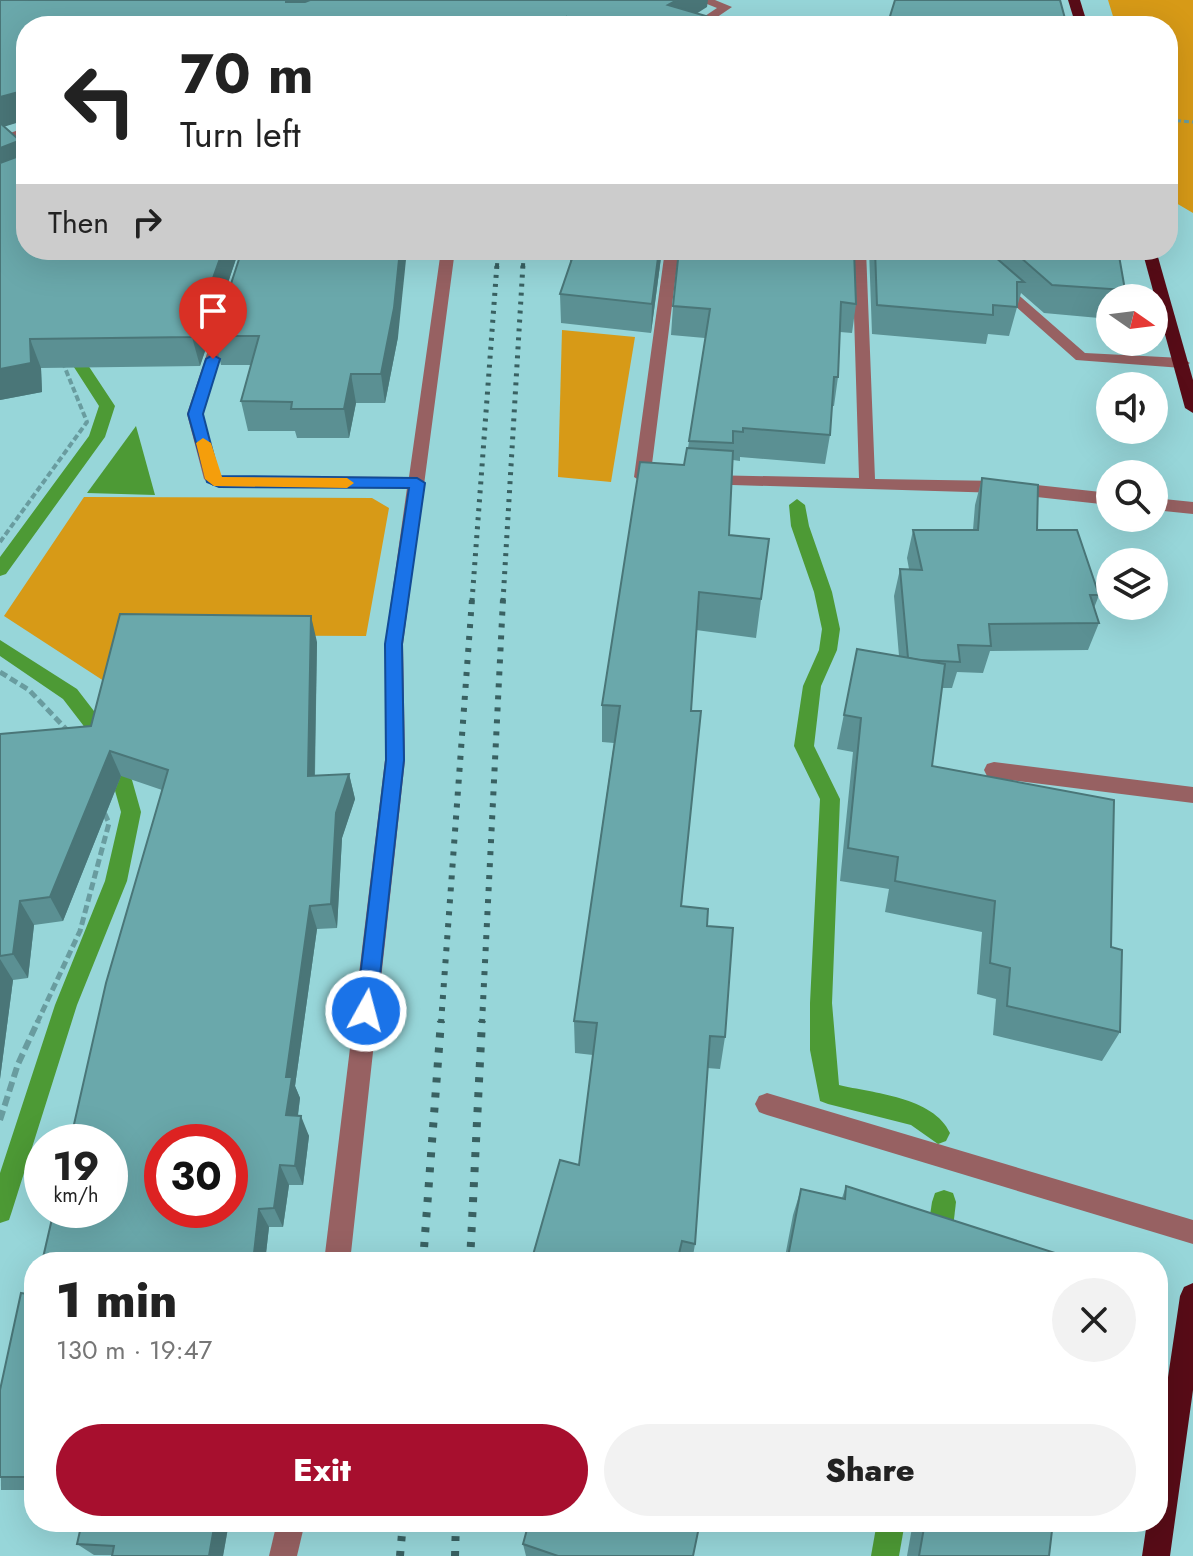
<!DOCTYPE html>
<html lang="en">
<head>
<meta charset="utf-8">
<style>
	:root { --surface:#fff; --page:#f2f2f2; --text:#222; --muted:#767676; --accent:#a70f2e }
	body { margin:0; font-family:Jost,sans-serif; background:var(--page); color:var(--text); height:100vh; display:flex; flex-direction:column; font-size:30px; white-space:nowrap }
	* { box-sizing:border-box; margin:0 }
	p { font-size:26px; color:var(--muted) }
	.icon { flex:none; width:44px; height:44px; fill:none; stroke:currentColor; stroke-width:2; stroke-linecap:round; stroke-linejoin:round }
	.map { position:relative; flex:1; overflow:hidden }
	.sheet { position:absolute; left:24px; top:1252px; width:1144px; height:280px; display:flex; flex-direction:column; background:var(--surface); border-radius:32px; box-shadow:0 8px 32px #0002 }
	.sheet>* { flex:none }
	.banner { position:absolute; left:16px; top:16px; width:1162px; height:244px; border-radius:32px; box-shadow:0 8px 32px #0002; background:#fff; color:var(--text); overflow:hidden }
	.needle { width:52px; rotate:104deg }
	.controls { position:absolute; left:1096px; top:284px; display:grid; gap:16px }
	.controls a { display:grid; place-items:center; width:72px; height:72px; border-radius:50%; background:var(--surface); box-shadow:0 8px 32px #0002; font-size:40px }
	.speed { position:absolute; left:24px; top:1124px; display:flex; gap:16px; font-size:40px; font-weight:700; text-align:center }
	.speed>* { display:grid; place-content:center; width:104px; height:104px; border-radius:50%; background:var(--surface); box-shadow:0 8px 32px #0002; line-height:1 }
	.speed small { font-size:20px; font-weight:400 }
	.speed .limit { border:12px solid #d22; background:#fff; color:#111 }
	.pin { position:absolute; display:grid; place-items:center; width:68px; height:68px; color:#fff; margin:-82px -34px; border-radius:50% 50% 50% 0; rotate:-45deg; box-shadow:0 0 8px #0007 }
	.pin .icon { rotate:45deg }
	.me { position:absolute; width:88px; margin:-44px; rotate:7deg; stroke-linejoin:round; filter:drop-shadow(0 0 6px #0008) }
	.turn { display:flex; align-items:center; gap:28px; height:168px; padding:0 32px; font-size:36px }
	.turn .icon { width:104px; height:104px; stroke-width:2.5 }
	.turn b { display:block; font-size:56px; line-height:68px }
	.then { display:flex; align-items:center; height:76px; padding:0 32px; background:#0003; gap:16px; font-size:30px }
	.round { display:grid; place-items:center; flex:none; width:84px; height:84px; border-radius:42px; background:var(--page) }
	.head { display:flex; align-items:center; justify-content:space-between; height:136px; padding:0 32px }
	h1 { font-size:48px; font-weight:800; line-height:60px }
	.action { display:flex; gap:16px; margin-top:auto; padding:16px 32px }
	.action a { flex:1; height:92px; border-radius:48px; background:var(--accent); color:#fff; font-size:32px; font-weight:800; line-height:92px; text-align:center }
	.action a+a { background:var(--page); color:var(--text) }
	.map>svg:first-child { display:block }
	.green { fill:#d79a17 }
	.water { fill:#4d9a35 }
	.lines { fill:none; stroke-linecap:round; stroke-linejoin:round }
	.stream { fill:#4d9a35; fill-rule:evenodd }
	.path-far3 { stroke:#699c9f; stroke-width:3; stroke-dasharray:5 3; stroke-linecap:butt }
	.path-far2 { stroke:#699c9f; stroke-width:4; stroke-dasharray:6 3; stroke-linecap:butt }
	.path-far1 { stroke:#699c9f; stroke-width:5; stroke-dasharray:8 4; stroke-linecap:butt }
	.path { stroke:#699c9f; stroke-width:6; stroke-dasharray:10 5; stroke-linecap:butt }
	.minor { fill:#976162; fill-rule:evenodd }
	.major { fill:#580c17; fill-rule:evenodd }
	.rail-far3 { stroke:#396162; stroke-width:4; stroke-dasharray:3 5; stroke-linecap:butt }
	.rail-far2 { stroke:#396162; stroke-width:5; stroke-dasharray:3 6; stroke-linecap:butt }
	.rail-far1 { stroke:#396162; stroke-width:6; stroke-dasharray:4 8; stroke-linecap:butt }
	.rail { stroke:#396162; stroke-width:8; stroke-dasharray:5 10; stroke-linecap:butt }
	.wall { fill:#5b9093 }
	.shaded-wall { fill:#4a7678 }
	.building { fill:#6aa8ab; stroke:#4a7678; stroke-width:2; fill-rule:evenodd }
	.route { fill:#1a73e8; stroke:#114b97; stroke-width:2 }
	.slow { fill:#f59e0b }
</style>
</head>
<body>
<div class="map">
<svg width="1193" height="1556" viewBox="0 0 1193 1556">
	<rect width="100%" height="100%" fill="#97d6d9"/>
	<g class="green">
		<path d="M 1108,0 L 1193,0 L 1193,213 L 1176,203 L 1168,181 L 1168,26 L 1116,26 Z"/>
		<path d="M 562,330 L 635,337 L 611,482 L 558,477 Z"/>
		<path d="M 84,497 L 372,498 L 389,508 L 366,636 L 120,635 L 107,683 L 4,616 Z"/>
	</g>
	<path class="water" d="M 136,426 L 155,495 L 87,493 Z"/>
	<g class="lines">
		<g class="stream">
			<path d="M 69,342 L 74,344 L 115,406 L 105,437 L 6,574 L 0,576 L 0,557 L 89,436 L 99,406 L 61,347 Z"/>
			<path d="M 797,499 L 805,505 L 809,526 L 832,592 L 840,629 L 837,650 L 821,686 L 814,746 L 840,799 L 832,1003 L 839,1085 C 872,1093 934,1097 950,1133 L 946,1141 L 938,1144 L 911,1125 L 828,1104 L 820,1101 L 810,1050 L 810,1003 L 820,799 L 794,746 L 803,686 L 819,650 L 822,629 L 814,592 L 791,526 L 789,505 Z"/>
			<path d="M 0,640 L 77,689 L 97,715 L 132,780 L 141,812 L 127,881 L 77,1005 L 12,1211 L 9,1220 L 0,1223 L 0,1173 L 55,1005 L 105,881 L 121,812 L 112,780 L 83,725 L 63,699 L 0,656 Z"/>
			<path d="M 944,1190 L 953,1193 L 956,1202 L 949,1262 L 923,1262 L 932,1202 L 935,1193 Z"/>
			<path d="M 877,1522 L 905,1522 L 899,1556 L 871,1556 Z"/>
		</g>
		<path class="path-far3" d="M 1168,120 L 1193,122"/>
		<path class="path-far2" d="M 0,542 L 87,422 L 63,363"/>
		<g class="path-far1">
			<path d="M 0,672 L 29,690 L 68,731"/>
			<path d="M 37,1023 L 80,931 L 109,823 L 103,810"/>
		</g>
		<path class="path" d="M 0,1120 L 18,1064 L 38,1021"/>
		<g class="minor">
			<path d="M 697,0 L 715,0 L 732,7 L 704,26 L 690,26 L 717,8 Z"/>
			<path d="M 26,127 L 26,135 L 0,145 L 0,137 Z"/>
			<path d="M 441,250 L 455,250 L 403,644 L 405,760 L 350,1262 L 324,1262 L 385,760 L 385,644 L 407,488 L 213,486 L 204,479 L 187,414 L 217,323 L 219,320 L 229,320 L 231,323 L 203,414 L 219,476 L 409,477 Z"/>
			<path d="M 665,250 L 679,250 L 651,472 L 659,477 L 657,481 L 642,482 L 634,477 Z"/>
			<path d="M 852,250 L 866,250 L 875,479 L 1001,481 L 1110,493 L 1110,505 L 1001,493 L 701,484 L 699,480 L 701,476 L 707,475 L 859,478 Z"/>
			<path d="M 952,250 L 967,250 L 1085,353 L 1182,358 L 1190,363 L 1182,368 L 1076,360 Z"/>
			<path d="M 1154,498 L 1193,502 L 1193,514 L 1154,510 Z"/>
			<path d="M 994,762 L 1193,787 L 1193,803 L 994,778 L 987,776 L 984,770 L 987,764 Z"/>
			<path d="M 767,1093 L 1193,1220 L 1193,1244 L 767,1115 L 759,1112 L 755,1104 L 759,1096 Z"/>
			<path d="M 277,1522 L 305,1522 L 297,1556 L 269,1556 Z"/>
		</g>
		<g class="major">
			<path d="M 1068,0 L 1080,0 L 1088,26 L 1076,26 Z"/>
			<path d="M 1142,250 L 1156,250 L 1193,380 L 1193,413 L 1185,408 Z"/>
			<path d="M 1193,1283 L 1193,1390 L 1170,1556 L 1142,1556 L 1147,1522 L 1158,1522 L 1158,1445 L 1180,1296 L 1184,1287 Z"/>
		</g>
		<g class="rail-far3">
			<path d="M 497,266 L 498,250"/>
			<path d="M 523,266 L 524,250"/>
		</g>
		<g class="rail-far2">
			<path d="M 472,601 L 497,264"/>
			<path d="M 503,601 L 523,264"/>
		</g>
		<g class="rail-far1">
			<path d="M 441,1023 L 472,599"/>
			<path d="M 482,1023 L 503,599"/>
		</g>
		<g class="rail">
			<path d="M 423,1262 L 441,1021"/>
			<path d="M 470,1262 L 482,1021"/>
			<path d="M 400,1556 L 403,1522"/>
			<path d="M 455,1556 L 456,1522"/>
		</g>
	</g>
	<g class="wall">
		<path d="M 0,0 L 707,7 L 26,26 L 26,120 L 4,126 L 26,146 L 26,250 L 239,250 L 200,366 L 41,368 L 42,392 L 0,400 Z"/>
		<path d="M 242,250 L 398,337 L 385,403 L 356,403 L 349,438 L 297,438 L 295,431 L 248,431 L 241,401 L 251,365 L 221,365 L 214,336 Z"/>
		<path d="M 570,250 L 662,250 L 651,333 L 561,323 L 560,294 L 570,265 Z"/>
		<path d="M 679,250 L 856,304 L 852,333 L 840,332 L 838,377 L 834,406 L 832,406 L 830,435 L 825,464 L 740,457 L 740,461 L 733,460 L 729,535 L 769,539 L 756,638 L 696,630 L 691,711 L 682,906 L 707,926 L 725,1037 L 720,1069 L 707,1068 L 695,1244 L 692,1262 L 531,1262 L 579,1165 L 593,1055 L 575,1053 L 574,1021 L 614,743 L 602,742 L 602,705 L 684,465 L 688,448 L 705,338 L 671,335 L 673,306 Z"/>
		<path d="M 869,250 L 1118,250 L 1125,290 L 1123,298 L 1110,298 L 1110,319 L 1044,313 L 1021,293 L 1009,336 L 988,334 L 986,344 L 872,334 Z"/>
		<path d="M 982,478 L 1037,530 L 1099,595 L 1094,608 L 1099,623 L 1088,650 L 990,651 L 983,673 L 957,672 L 952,688 L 942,688 L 932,766 L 1111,947 L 1120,1032 L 1102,1061 L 993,1035 L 996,999 L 977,994 L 982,932 L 885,912 L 889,889 L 840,881 L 853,752 L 837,749 L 857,649 L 899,656 L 894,596 L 900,569 L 909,569 L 907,558 L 913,530 L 973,530 L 975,505 Z"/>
		<path d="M 317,642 L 315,776 L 349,774 L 355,799 L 342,838 L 337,928 L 317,929 L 295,1086 L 300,1098 L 298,1116 L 309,1136 L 303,1185 L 289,1185 L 283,1227 L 269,1227 L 265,1262 L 162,790 L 121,776 L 63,921 L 34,925 L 28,978 L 13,980 L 0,1079 L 0,734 L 91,726 Z"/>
		<path d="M 846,1186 L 1083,1262 L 784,1262 L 793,1215 L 801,1189 L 842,1198 Z"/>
		<path d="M 34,1295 L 34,1490 L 1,1490 L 0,1390 Z"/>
		<path d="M 229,1522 L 223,1556 L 94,1555 L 77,1544 Z"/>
		<path d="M 913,1522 L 1053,1522 L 1049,1556 L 907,1556 Z"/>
		<path d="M 523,1544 L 693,1556 L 526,1556 Z"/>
	</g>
	<g class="shaded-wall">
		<path d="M 286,0 L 347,0 L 291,23 Z"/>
		<path d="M 677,0 L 708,0 L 707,7 L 677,26 L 668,5 Z"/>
		<path d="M 566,17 L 566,26 L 546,26 Z"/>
		<path d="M 26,90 L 26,120 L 0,128 L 0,97 Z"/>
		<path d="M 16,142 L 25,170 L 0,180 L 0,148 Z"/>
		<path d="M 223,250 L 239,250 L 200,366 L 192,337 Z"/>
		<path d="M 400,250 L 407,250 L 398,337 L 385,403 L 381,374 Z"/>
		<path d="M 659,250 L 662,250 L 651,333 L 652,304 Z"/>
		<path d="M 30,339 L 41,368 L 42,392 L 0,400 L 0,369 Z"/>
		<path d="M 351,374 L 356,403 L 349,438 L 344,409 Z"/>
		<path d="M 311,616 L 317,642 L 314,802 L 308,776 Z"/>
		<path d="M 110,751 L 121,776 L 63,921 L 50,897 Z"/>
		<path d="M 349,774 L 355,799 L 342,838 L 337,928 L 331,904 L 336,813 Z"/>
		<path d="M 20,901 L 34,925 L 28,978 L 13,954 Z"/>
		<path d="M 310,906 L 317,929 L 295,1086 L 300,1098 L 295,1136 L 286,1115 L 286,1077 Z"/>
		<path d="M 0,959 L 13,980 L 0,1079 Z"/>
		<path d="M 301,1116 L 309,1136 L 303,1185 L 295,1166 Z"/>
		<path d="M 280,1165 L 289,1185 L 283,1227 L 274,1208 Z"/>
		<path d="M 259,1209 L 269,1227 L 265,1262 L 253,1262 Z"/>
		<path d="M 215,1522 L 229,1522 L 223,1556 L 209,1556 Z"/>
	</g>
	<g class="building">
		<path d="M 0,0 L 286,0 L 286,2 L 305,2 L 310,0 L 677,0 L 668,5 L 740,26 L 566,26 L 566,17 L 546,26 L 26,26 L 26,90 L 0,97 Z"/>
		<path d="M 895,0 L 1060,0 L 1067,26 L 887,26 Z"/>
		<path d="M 0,123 L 26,146 L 26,250 L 223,250 L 192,337 L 30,339 L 31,363 L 0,369 L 0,163 L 19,156 L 20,145 L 16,142 L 0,148 Z"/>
		<path d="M 242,250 L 400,250 L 394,308 L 381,374 L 351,374 L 344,409 L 291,409 L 292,402 L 241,401 L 259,336 L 214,336 Z"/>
		<path d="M 575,250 L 659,250 L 652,304 L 560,294 Z"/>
		<path d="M 679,250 L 854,250 L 856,304 L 841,302 L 838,377 L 834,377 L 830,435 L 743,428 L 743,432 L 733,431 L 733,443 L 689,441 L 710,309 L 673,306 Z"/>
		<path d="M 875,250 L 987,250 L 1024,282 L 1017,282 L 1017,307 L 993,305 L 993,315 L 877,305 Z"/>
		<path d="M 1012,250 L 1118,250 L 1125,290 L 1052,285 Z"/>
		<path d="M 687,448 L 733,451 L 729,535 L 769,539 L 761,599 L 699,592 L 691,711 L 701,711 L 681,906 L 708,909 L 707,926 L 733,928 L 725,1037 L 710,1036 L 695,1244 L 682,1241 L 677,1262 L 531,1262 L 560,1160 L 579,1165 L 597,1023 L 574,1021 L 620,706 L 602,705 L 640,462 L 684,465 Z"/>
		<path d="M 982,478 L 1038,485 L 1037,530 L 1077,530 L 1099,595 L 1090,595 L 1099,623 L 989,624 L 991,646 L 958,645 L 960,662 L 918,660 L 908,658 L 900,569 L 922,570 L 913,530 L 978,530 Z"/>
		<path d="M 120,614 L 311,616 L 308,776 L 349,774 L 336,813 L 331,904 L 310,906 L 286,1077 L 292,1077 L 286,1115 L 301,1116 L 295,1166 L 280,1165 L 274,1208 L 259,1209 L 253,1262 L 42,1262 L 54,1210 L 110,1210 L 110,1142 L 70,1142 L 106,983 L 168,770 L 110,751 L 50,897 L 20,901 L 13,954 L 0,956 L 0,734 L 91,726 ZM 162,1142 L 230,1142 L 230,1210 L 162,1210 Z"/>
		<path d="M 857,649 L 945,664 L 932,766 L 1114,800 L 1111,947 L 1122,950 L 1120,1032 L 1007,1006 L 1010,968 L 990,963 L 995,901 L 895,881 L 898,857 L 848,848 L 861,718 L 844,715 Z"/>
		<path d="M 846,1186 L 1083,1262 L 787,1262 L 801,1189 L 845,1199 Z"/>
		<path d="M 21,1293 L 34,1295 L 34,1477 L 0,1477 L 0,1390 Z"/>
		<path d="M 82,1522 L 215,1522 L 209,1556 L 112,1556 L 114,1546 L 77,1544 Z"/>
		<path d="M 529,1522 L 700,1522 L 693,1556 L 558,1556 L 523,1544 Z"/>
		<path d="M 925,1522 L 1053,1522 L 1049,1556 L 919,1556 Z"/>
	</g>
	<path class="route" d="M 213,355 L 220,359 L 203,414 L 219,476 L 417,478 L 425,483 L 402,644 L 404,760 L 376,1011 L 373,1017 L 366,1020 L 359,1017 L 356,1011 L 386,760 L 385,644 L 409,488 L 219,487 L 207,482 L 188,414 L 206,359 Z"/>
	<path class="slow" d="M 203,438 L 211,443 L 222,477 L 347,478 L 354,483 L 347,488 L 214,486 L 205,479 L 196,443 Z"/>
</svg>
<div class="controls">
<a><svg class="needle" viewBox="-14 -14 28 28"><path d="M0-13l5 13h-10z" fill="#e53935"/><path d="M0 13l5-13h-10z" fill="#767676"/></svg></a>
<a><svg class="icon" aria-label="sound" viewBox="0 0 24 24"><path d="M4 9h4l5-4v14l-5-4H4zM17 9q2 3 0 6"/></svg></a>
<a><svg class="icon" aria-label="search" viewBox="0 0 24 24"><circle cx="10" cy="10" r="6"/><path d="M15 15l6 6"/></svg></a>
<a><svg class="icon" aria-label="layers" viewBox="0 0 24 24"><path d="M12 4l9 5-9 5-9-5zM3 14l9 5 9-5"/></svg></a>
</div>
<div class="speed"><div>19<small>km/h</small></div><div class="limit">30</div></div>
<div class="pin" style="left:213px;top:359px;background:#d93025"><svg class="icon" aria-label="arrive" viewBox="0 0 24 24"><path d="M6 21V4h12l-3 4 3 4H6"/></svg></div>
<svg class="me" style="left:366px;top:1011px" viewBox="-20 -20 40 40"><circle r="17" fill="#1a73e8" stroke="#fff" stroke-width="3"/><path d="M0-11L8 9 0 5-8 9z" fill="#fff"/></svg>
<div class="banner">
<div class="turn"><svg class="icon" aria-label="left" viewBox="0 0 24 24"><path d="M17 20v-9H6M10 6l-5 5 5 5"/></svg><div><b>70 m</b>Turn left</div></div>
<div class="then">Then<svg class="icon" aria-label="right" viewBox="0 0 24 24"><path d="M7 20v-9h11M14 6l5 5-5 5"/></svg></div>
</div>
<section class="sheet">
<div class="head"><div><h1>1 min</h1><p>130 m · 19:47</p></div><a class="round"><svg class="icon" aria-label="close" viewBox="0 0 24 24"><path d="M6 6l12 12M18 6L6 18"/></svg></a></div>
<div class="action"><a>Exit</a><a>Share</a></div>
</section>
</div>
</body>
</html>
